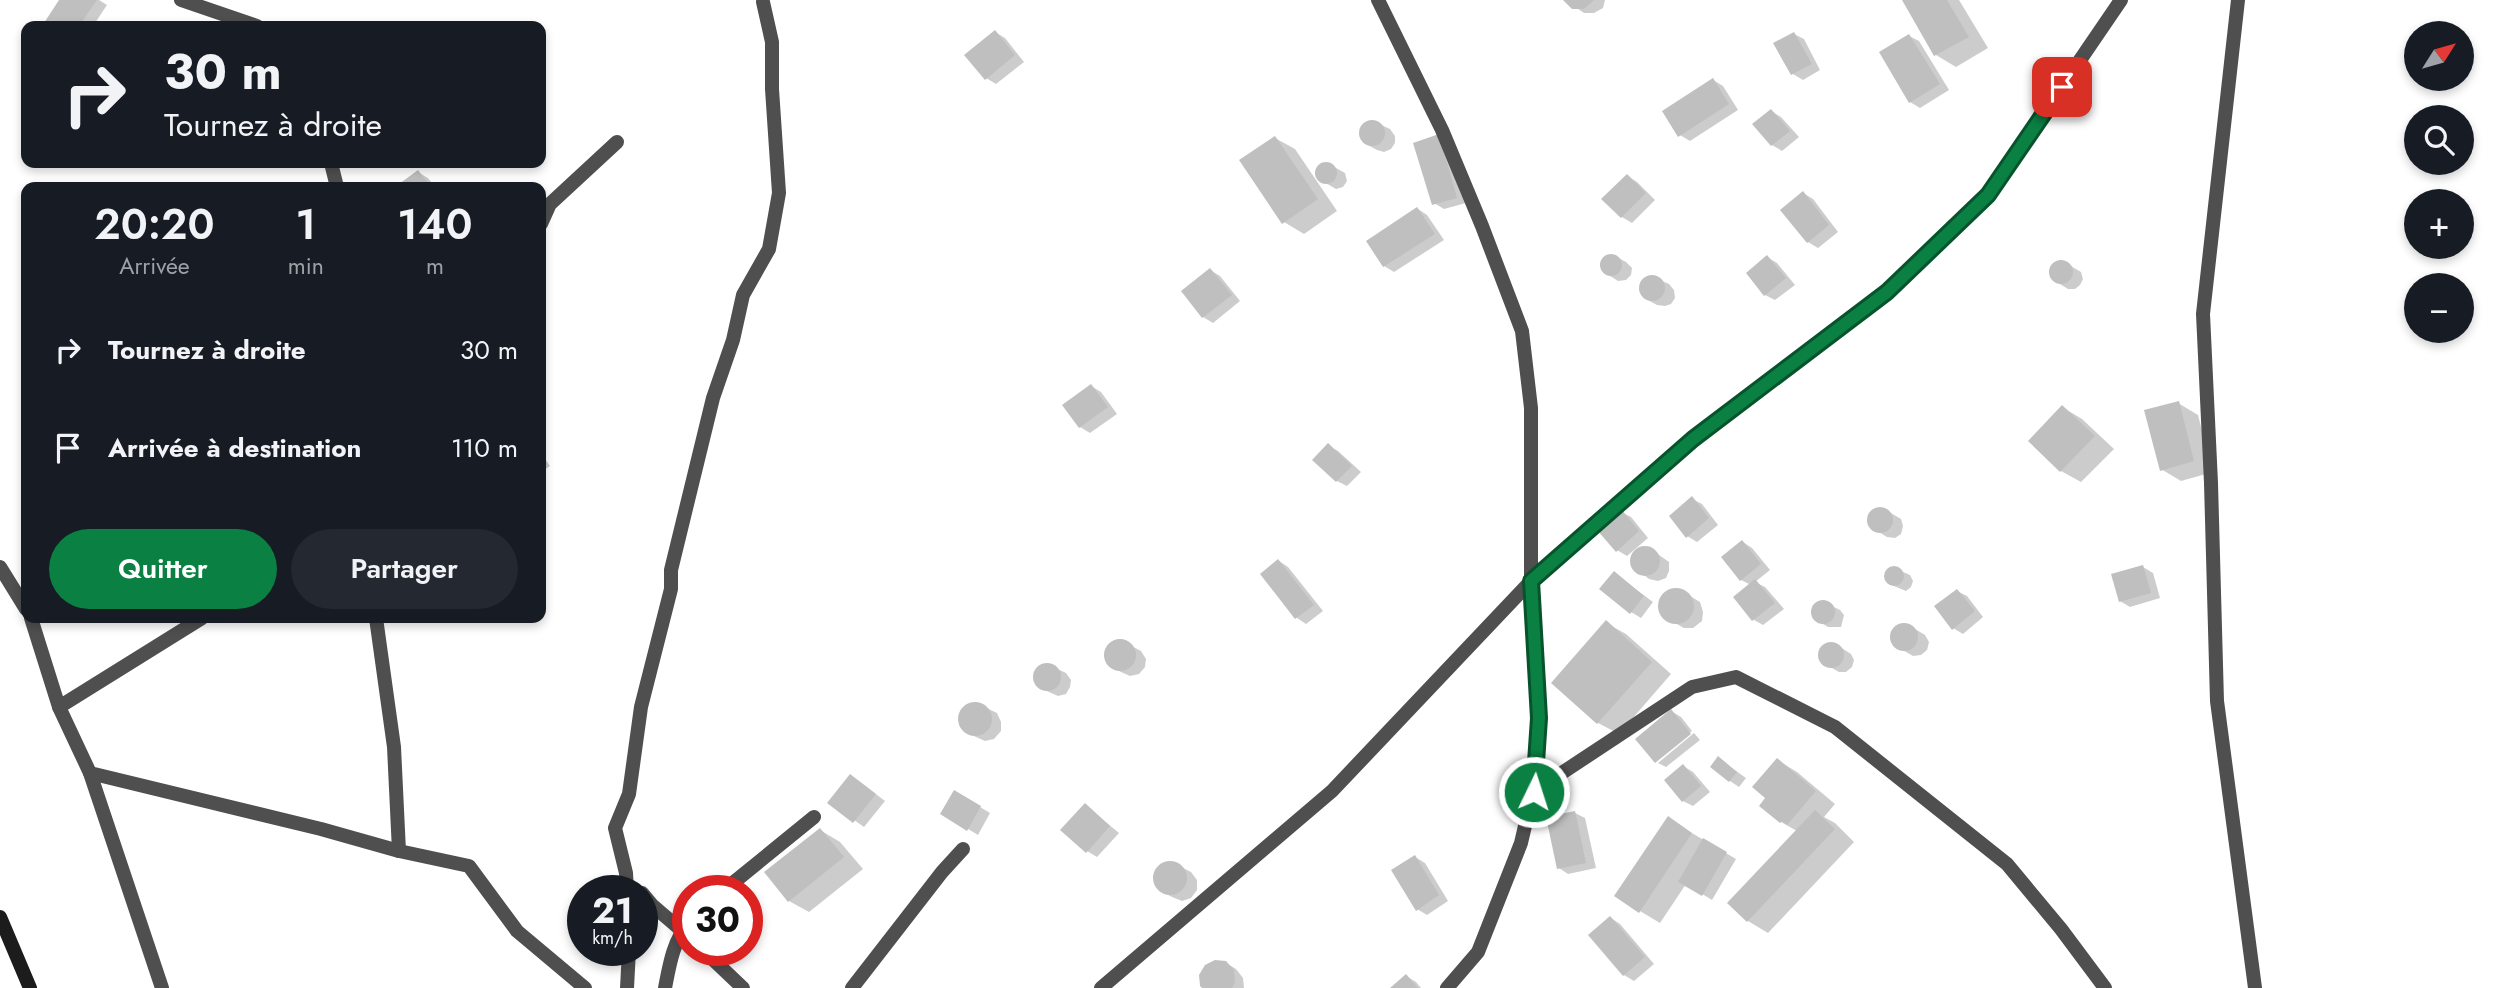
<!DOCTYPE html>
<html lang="fr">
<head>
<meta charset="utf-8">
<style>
	:root { --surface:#171b24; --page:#242831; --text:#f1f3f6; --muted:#9ea1a6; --accent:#0b8043 }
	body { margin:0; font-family:Jost,sans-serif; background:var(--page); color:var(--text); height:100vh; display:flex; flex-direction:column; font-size:26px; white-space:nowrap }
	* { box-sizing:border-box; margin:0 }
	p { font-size:23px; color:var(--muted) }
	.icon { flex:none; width:38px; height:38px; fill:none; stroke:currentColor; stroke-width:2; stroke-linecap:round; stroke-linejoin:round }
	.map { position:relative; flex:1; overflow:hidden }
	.drawer { position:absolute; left:21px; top:182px; width:525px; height:441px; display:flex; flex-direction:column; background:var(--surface); border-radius:14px; box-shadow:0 4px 10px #0003 }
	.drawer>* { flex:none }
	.hud { position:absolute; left:21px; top:21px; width:525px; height:147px; border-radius:14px; box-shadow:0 4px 10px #0003; background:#171b24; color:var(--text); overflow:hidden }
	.needle { width:46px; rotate:53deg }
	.fabs { position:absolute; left:2404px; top:21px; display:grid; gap:14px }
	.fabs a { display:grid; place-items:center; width:70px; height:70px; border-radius:50%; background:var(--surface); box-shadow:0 4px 10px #0003; font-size:35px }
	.speed { position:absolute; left:567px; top:875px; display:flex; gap:14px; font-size:35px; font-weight:700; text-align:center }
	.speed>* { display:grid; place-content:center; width:91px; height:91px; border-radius:50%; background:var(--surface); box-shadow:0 4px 10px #0003; line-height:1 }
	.speed small { font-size:18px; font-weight:400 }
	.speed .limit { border:10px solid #d22; background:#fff; color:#111 }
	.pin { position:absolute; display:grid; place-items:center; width:60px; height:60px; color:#fff; margin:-30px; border-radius:14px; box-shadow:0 4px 10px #0006 }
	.me { position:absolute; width:77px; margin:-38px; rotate:4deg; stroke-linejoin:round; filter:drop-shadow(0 0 5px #0008) }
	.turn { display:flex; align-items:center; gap:24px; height:147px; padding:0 28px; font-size:32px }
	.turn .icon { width:91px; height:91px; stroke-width:2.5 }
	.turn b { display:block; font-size:49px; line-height:60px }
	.eta { display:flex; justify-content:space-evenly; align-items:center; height:119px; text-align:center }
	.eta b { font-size:42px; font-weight:600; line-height:49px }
	.cta { display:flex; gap:14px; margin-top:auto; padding:14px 28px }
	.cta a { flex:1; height:80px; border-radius:42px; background:var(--accent); color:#fff; font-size:28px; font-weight:600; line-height:80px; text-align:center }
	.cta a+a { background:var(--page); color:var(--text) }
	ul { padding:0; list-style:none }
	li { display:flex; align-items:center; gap:21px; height:98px; padding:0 28px }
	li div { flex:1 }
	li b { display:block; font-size:26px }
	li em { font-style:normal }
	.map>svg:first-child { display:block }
	.shadow { fill:#0003 }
	.building { fill:#bfbfbf }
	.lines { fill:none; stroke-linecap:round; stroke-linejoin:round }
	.minor { stroke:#4f4f4f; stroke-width:14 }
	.secondary { stroke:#1c1c1c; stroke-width:14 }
	.route-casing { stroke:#07532c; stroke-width:18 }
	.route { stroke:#0b8043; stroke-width:12 }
</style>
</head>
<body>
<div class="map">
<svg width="2497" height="988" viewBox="0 0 2497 988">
	<rect width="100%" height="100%" fill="#fff"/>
	<g class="shadow">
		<path d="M 61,0 L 99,0 L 107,5 L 93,26 L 44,26 Z"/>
		<path d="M 1565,0 L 1605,0 L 1603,8 L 1594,13 L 1584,13 Z"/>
		<path d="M 1906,0 L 1959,0 L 1988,48 L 1956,67 L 1936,55 Z"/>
		<path d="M 995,32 L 1005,38 L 1024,62 L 996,84 L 986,78 Z"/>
		<path d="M 1794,34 L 1804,39 L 1820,70 L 1803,80 L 1793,74 L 1776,44 Z"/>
		<path d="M 1909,36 L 1919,41 L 1949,90 L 1920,108 L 1910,102 Z"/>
		<path d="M 1713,80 L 1723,86 L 1738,110 L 1690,141 L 1680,135 Z"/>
		<path d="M 1771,111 L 1781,117 L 1799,137 L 1782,151 L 1772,145 Z"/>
		<path d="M 1372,121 L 1390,129 L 1395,136 L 1395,143 L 1391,149 L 1384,152 L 1377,150 L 1366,144 L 1361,137 L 1360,130 L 1365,124 Z"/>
		<path d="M 1438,136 L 1466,203 L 1444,209 L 1434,203 Z"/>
		<path d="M 1275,138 L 1295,149 L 1337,211 L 1304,234 L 1284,222 Z"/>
		<path d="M 1327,163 L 1345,173 L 1347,181 L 1343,187 L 1336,189 L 1319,179 L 1317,172 L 1320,165 Z"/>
		<path d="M 418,172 L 428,178 L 435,187 L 398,187 Z"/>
		<path d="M 1627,176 L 1637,182 L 1655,200 L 1632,223 L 1622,217 L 1603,199 Z"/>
		<path d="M 1803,193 L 1813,199 L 1838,232 L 1818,248 L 1808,242 Z"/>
		<path d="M 1418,209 L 1427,215 L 1444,240 L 1394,272 L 1384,266 Z"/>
		<path d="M 1608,256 L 1615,256 L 1626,262 L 1632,268 L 1631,275 L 1626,280 L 1618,281 L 1607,274 L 1602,268 L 1602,261 Z"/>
		<path d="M 1767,257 L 1777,263 L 1795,285 L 1775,300 L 1765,295 Z"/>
		<path d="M 2057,262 L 2064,262 L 2081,272 L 2083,279 L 2080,285 L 2075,289 L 2068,289 L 2052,279 L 2051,266 Z"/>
		<path d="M 1210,270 L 1220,276 L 1240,301 L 1213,323 L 1203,317 Z"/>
		<path d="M 1651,276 L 1669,284 L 1674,290 L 1675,298 L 1671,304 L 1665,306 L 1657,305 L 1646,299 L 1641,292 L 1641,285 L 1644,279 Z"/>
		<path d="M 1091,386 L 1101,392 L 1117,414 L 1090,433 L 1080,427 Z"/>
		<path d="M 2178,403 L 2198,415 L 2213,472 L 2181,481 L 2161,469 Z"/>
		<path d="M 2062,407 L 2082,419 L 2114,449 L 2081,482 L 2061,471 Z"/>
		<path d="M 1328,446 L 1338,451 L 1361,472 L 1347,486 L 1337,481 Z"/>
		<path d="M 541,453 L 550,466 L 541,472 Z"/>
		<path d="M 1692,499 L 1702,504 L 1718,525 L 1697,542 L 1687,536 Z"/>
		<path d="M 1877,508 L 1884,509 L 1901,519 L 1903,526 L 1901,534 L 1895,538 L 1887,537 L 1871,527 L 1868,520 L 1871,513 Z"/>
		<path d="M 1621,512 L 1631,517 L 1648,538 L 1627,556 L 1617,550 Z"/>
		<path d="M 1743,542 L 1752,548 L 1770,570 L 1755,582 L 1765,587 L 1784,609 L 1763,625 L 1754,620 L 1751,585 L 1741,580 Z"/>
		<path d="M 1643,548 L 1652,550 L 1669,562 L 1669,571 L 1666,578 L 1658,581 L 1649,579 L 1633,566 L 1632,558 L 1636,552 Z"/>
		<path d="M 1279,561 L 1288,567 L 1323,611 L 1306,624 L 1297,618 L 1262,574 Z"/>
		<path d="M 1892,567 L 1910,575 L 1913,581 L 1911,587 L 1906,591 L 1889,584 L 1885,577 L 1887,571 Z"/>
		<path d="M 2143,567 L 2153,573 L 2160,598 L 2130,607 L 2120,601 Z"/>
		<path d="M 1614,573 L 1653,602 L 1641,618 L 1631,612 Z"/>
		<path d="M 1680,590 L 1700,602 L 1703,612 L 1702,621 L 1693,628 L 1684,628 L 1664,617 L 1660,607 L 1662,597 L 1670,591 Z"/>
		<path d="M 1957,591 L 1967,596 L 1983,617 L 1963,634 L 1953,628 Z"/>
		<path d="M 1822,601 L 1840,610 L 1844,615 L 1841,627 L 1828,627 L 1818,621 L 1813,615 L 1816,604 Z"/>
		<path d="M 1606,623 L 1626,634 L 1671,674 L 1619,734 L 1598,723 L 1553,683 Z"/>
		<path d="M 1899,624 L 1907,624 L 1925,635 L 1929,642 L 1927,650 L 1921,655 L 1913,656 L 1894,645 L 1891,638 L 1893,630 Z"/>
		<path d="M 1122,641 L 1141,651 L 1146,659 L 1145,667 L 1139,674 L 1130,676 L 1121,672 L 1110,666 L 1106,658 L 1107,649 L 1113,642 Z"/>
		<path d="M 1827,643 L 1834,643 L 1851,654 L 1854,660 L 1852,667 L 1846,672 L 1839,672 L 1821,662 L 1819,655 L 1821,648 Z"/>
		<path d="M 1047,664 L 1066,673 L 1071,680 L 1070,687 L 1066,694 L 1058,696 L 1040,688 L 1035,680 L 1035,673 L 1040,666 Z"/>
		<path d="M 976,703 L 997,713 L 1001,722 L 1001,731 L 994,739 L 985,741 L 976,737 L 965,731 L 960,722 L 960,713 L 967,706 Z"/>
		<path d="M 1671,711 L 1681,717 L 1692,731 L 1656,759 Z"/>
		<path d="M 1694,733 L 1700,740 L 1666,767 L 1658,763 Z"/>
		<path d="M 1719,759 L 1746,778 L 1739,787 L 1730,781 Z"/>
		<path d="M 1777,760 L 1797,772 L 1835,804 L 1824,817 L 1835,823 L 1854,842 L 1768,933 L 1748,921 L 1797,831 L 1781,822 L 1767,798 Z"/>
		<path d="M 1683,766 L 1693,772 L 1710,792 L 1693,806 L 1683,801 Z"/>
		<path d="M 860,782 L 885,801 L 864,827 L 830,803 Z"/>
		<path d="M 955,792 L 990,813 L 978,835 L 942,813 Z"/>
		<path d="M 1085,805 L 1119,833 L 1097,857 L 1087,851 Z"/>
		<path d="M 1575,813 L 1585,818 L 1596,868 L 1568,874 L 1559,868 Z"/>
		<path d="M 1668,819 L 1736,859 L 1712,900 L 1686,884 L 1660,923 L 1640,911 Z"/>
		<path d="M 820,830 L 840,842 L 863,869 L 809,912 L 789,901 Z"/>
		<path d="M 1415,857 L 1425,863 L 1448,901 L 1427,915 L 1417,909 Z"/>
		<path d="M 1171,862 L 1191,872 L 1197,880 L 1197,890 L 1191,898 L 1182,901 L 1172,897 L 1161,891 L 1155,883 L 1155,872 L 1161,865 Z"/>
		<path d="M 1611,918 L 1620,924 L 1654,964 L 1634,981 L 1624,975 Z"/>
		<path d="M 1226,963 L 1236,969 L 1243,978 L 1244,988 L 1205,988 Z"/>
		<path d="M 1406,976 L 1416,982 L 1421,988 L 1392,988 Z"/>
	</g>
	<g class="building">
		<path d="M 59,0 L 97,0 L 79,26 L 42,26 Z"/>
		<path d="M 1563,0 L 1594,0 L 1584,9 L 1572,9 Z"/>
		<path d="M 1902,0 L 1947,0 L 1969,37 L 1934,56 Z"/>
		<path d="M 995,30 L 1015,55 L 985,80 L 964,55 Z"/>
		<path d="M 1794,32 L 1812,64 L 1791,75 L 1773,43 Z"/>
		<path d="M 1909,34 L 1940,84 L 1909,103 L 1879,52 Z"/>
		<path d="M 1713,78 L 1729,104 L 1678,137 L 1662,111 Z"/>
		<path d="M 1771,109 L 1790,131 L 1771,146 L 1752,124 Z"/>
		<circle cx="1372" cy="133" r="13"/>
		<path d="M 1439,134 L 1457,198 L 1432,205 L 1413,143 Z"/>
		<path d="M 1275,136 L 1318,199 L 1282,224 L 1239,160 Z"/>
		<circle cx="1326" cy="173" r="11"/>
		<path d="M 418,170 L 431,187 L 395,187 Z"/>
		<path d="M 1627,174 L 1646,193 L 1621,218 L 1601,199 Z"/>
		<path d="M 1803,191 L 1829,225 L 1807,243 L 1780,210 Z"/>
		<path d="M 1417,207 L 1435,234 L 1383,267 L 1366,241 Z"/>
		<circle cx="1611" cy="265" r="11"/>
		<path d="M 1767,255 L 1786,278 L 1764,296 L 1746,273 Z"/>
		<circle cx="2061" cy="272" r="12"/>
		<path d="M 1210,268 L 1232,295 L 1202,318 L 1181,291 Z"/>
		<circle cx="1652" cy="288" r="13"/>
		<path d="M 1091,384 L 1108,407 L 1079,428 L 1062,405 Z"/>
		<path d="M 2179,401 L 2194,461 L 2160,471 L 2144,410 Z"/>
		<path d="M 2062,405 L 2095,436 L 2060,472 L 2028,441 Z"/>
		<path d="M 1328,443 L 1352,466 L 1336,482 L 1312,460 Z"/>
		<path d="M 1692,496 L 1709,518 L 1686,538 L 1669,516 Z"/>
		<circle cx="1880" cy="520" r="13"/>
		<path d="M 1621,509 L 1639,531 L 1616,552 L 1597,530 Z"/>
		<path d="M 1742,540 L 1761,564 L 1740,581 L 1721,557 Z"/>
		<circle cx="1645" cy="561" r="15"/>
		<path d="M 1278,559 L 1314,605 L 1295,619 L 1260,574 Z"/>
		<path d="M 2143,565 L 2151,593 L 2119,602 L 2111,574 Z"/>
		<circle cx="1894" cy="576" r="10"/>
		<path d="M 1614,571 L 1644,596 L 1630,614 L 1599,589 Z"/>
		<path d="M 1755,579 L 1775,603 L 1752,621 L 1733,597 Z"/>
		<circle cx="1676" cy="606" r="18"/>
		<path d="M 1957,589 L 1975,611 L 1952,630 L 1934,606 Z"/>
		<circle cx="1823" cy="612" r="12"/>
		<path d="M 1606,620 L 1652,662 L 1597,724 L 1551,683 Z"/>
		<circle cx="1904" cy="637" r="14"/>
		<circle cx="1120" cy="655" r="16"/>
		<circle cx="1831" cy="655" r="13"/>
		<circle cx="1047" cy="677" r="14"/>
		<circle cx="975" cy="719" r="17"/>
		<path d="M 1671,709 L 1691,734 L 1655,763 L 1635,739 Z"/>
		<path d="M 1718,756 L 1737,772 L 1729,782 L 1710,767 Z"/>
		<path d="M 1777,758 L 1816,791 L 1787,825 L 1782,821 L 1780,823 L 1759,806 L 1765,798 L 1752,787 Z"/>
		<path d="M 1683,764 L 1701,786 L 1682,802 L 1664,780 Z"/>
		<path d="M 850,774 L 876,794 L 853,823 L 827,803 Z"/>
		<path d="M 954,790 L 981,806 L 967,831 L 940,814 Z"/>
		<path d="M 1085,803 L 1110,826 L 1086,853 L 1060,830 Z"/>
		<path d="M 1815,810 L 1835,829 L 1747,922 L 1727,903 Z"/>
		<path d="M 1575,811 L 1586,863 L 1557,869 L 1546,817 Z"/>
		<path d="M 1668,816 L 1692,833 L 1639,913 L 1614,896 Z"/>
		<path d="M 820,828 L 844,857 L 788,902 L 764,872 Z"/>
		<path d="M 1703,838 L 1727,852 L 1702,896 L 1678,882 Z"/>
		<path d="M 1415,855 L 1439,895 L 1416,911 L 1391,870 Z"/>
		<circle cx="1170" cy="878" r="17"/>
		<path d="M 1610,916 L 1645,957 L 1623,976 L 1588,935 Z"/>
		<path d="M 1215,960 L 1226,961 L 1234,970 L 1235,982 L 1232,988 L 1202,988 L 1200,986 L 1199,975 L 1205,965 Z"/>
		<path d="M 1406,974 L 1418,988 L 1390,988 Z"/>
	</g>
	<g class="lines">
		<g class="minor">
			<path d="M 181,0 L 257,26"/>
			<path d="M 1378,0 L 1442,130 L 1482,226 L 1522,331 L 1531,408 L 1531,581 L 1539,718 L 1533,792 L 1521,843 L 1478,952 L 1447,988"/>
			<path d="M 2238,0 L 2203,314 L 2211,483 L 2217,701 L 2255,988"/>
			<path d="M 331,163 L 337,187"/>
			<path d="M 541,224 L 550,204 L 617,142"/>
			<path d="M 0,567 L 26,609"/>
			<path d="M 31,618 L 59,707 L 90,773 L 321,829 L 399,851 L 469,866 L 517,931 L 585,988"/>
			<path d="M 376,618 L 394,747 L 399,851"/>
			<path d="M 59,707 L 202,618"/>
			<path d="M 90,773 L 162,988"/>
			<path d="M 1533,792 L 1692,687 L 1736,677 L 1835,727 L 2007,864 L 2061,929 L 2105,988"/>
			<path d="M 627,891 L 626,873 L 615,828 L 629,794 L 641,707 L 671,589 L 671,570 L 713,398 L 733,340 L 743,295 L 769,249 L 779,193 L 772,89 L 772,42 L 763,2"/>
			<path d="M 723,891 L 814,817"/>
			<path d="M 642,893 L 652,905 L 687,935"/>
			<path d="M 703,950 L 743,988"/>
			<path d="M 627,988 L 629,950"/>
			<path d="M 665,988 C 669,968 673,940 688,925"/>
			<path d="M 852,988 L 942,872 L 963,849"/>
			<path d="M 1101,988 L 1332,791 L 1531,581 L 1693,439 L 1887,292 L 1988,195 L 2121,0"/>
		</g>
		<path class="secondary" d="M 0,917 L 30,988"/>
	</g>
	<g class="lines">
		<defs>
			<path id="route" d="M 1534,792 L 1539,718 L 1531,581 L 1693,439 L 1887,292 L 1988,195 L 2062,87"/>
		</defs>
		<use href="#route" class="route-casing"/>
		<use href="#route" class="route"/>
	</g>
</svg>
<div class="fabs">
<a><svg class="needle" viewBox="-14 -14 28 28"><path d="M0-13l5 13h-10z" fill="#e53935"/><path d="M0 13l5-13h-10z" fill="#9ea1a6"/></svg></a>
<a><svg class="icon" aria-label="search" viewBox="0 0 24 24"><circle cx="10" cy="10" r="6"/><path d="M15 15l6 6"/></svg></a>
<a>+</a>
<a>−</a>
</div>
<div class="speed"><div>21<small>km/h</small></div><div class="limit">30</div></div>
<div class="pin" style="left:2062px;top:87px;background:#d93025"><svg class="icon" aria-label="arrive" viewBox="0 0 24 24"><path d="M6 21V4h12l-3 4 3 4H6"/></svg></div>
<svg class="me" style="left:1534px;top:792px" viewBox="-20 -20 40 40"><circle r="17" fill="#0b8043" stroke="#fff" stroke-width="3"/><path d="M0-11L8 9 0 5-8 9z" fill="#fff"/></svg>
<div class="hud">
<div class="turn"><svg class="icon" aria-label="right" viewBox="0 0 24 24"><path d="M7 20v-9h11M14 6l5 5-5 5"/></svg><div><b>30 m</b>Tournez à droite</div></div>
</div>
<section class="drawer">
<div class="eta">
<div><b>20:20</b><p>Arrivée</p></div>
<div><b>1</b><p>min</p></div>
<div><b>140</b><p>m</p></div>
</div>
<ul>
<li><svg class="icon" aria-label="right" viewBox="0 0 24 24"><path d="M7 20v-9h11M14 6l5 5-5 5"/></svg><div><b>Tournez à droite</b></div><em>30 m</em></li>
<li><svg class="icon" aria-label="arrive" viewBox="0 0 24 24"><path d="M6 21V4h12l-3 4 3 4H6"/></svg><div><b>Arrivée à destination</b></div><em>110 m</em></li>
</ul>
<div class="cta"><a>Quitter</a><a>Partager</a></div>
</section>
</div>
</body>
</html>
